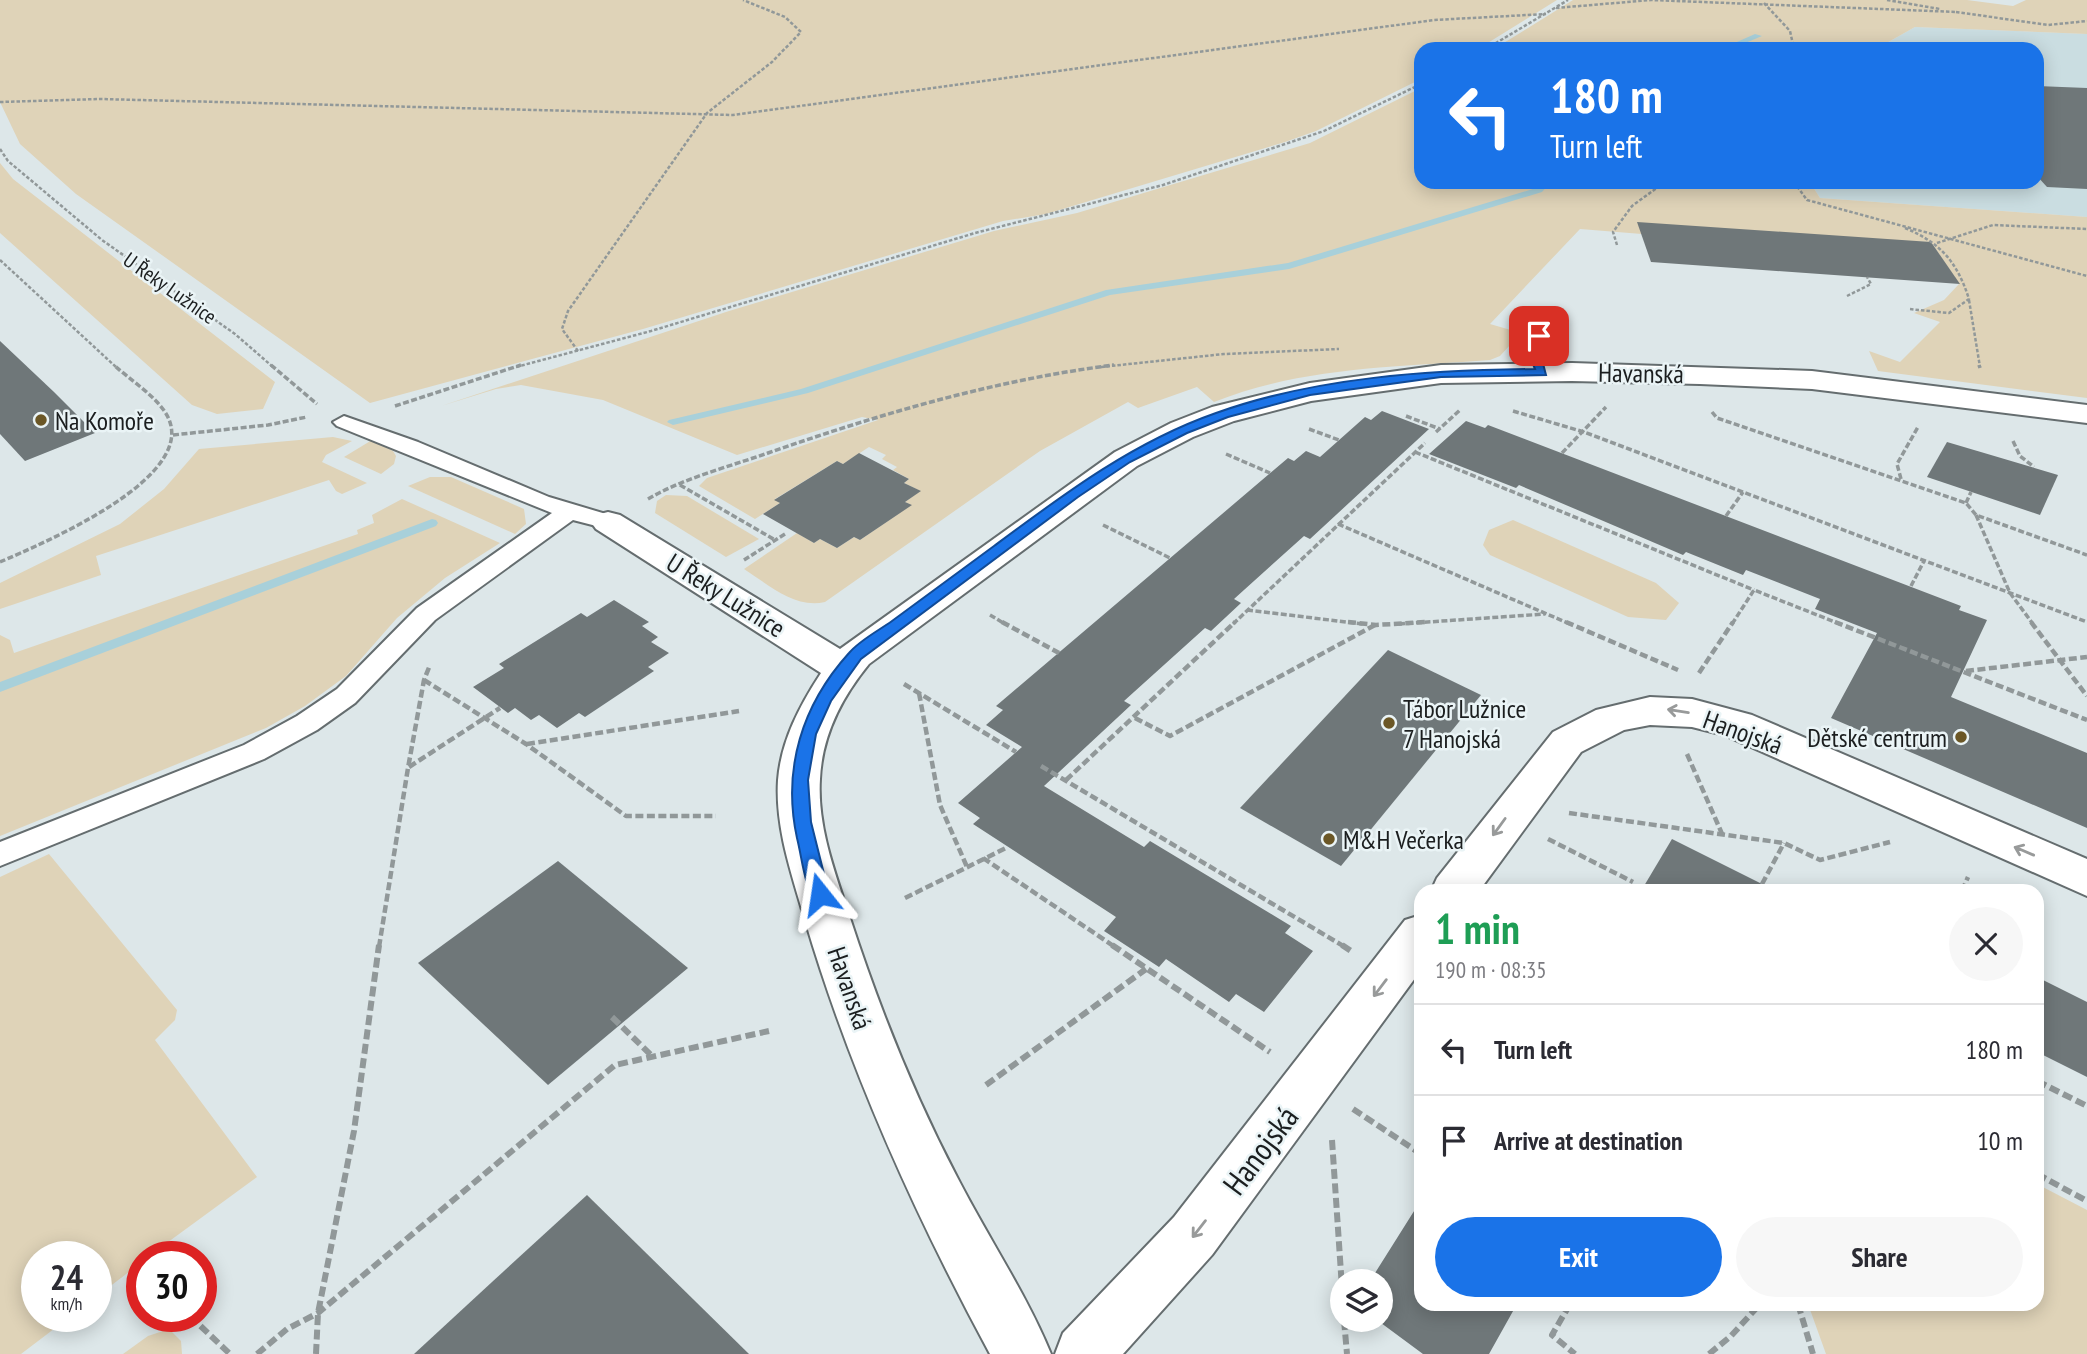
<!DOCTYPE html>
<html lang="en">
<head>
<meta charset="utf-8">
<style>
	:root { --surface:#fff; --page:#f7f7f7; --text:#2b2b33; --muted:#7c7c81; --line:#e1e1e2; --accent:#1a73e8 }
	body { margin:0; font-family:"PT Sans Narrow",sans-serif; background:var(--page); color:var(--text); height:100vh; display:flex; flex-direction:column; font-size:26px; white-space:nowrap }
	* { box-sizing:border-box; margin:0 }
	p { font-size:23px; color:var(--muted) }
	.icon { flex:none; width:38px; height:38px; fill:none; stroke:currentColor; stroke-width:2; stroke-linecap:round; stroke-linejoin:round }
	.map { position:relative; flex:1; overflow:hidden }
	.drawer { position:absolute; left:1414px; top:884px; width:630px; height:427px; display:flex; flex-direction:column; background:var(--surface); border-radius:21px; box-shadow:0 4px 18px #0003 }
	.drawer>* { flex:none }
	.hud { position:absolute; left:1414px; top:42px; width:630px; height:147px; border-radius:21px; box-shadow:0 4px 18px #0003; background:#1a73e8; color:#fff; overflow:hidden }
	.controls { position:absolute; left:1330px; top:1269px; display:grid; gap:14px }
	.controls a { display:grid; place-items:center; width:63px; height:63px; border-radius:50%; background:var(--surface); box-shadow:0 4px 18px #0003; font-size:35px }
	.speed { position:absolute; left:21px; top:1241px; display:flex; gap:14px; font-size:35px; font-weight:700; text-align:center }
	.speed>* { display:grid; place-content:center; width:91px; height:91px; border-radius:50%; background:var(--surface); box-shadow:0 4px 18px #0003; line-height:1 }
	.speed small { font-size:18px; font-weight:400 }
	.speed .limit { border:10px solid #d22; background:#fff; color:#111 }
	.pin { position:absolute; display:grid; place-items:center; width:60px; height:60px; color:#fff; margin:-30px; border-radius:14px; box-shadow:0 4px 10px #0006 }
	.me { position:absolute; width:77px; margin:-38px; rotate:345deg; stroke-linejoin:round; filter:drop-shadow(0 0 5px #0008) }
	.turn { display:flex; align-items:center; gap:24px; height:147px; padding:0 21px; font-size:32px }
	.turn .icon { width:91px; height:91px; stroke-width:2.5 }
	.turn b { display:block; font-size:49px; line-height:60px }
	.round { display:grid; place-items:center; flex:none; width:74px; height:74px; border-radius:37px; background:var(--page) }
	.summary { display:flex; align-items:center; justify-content:space-between; height:119px; padding:0 21px }
	h1 { font-size:42px; font-weight:700; line-height:52px; color:#1e9e55 }
	.cta { display:flex; gap:14px; margin-top:auto; padding:14px 21px }
	.cta a { flex:1; height:80px; border-radius:42px; background:var(--accent); color:#fff; font-size:28px; font-weight:700; line-height:80px; text-align:center }
	.cta a+a { background:var(--page); color:var(--text) }
	ul { padding:0; list-style:none }
	li { display:flex; align-items:center; gap:21px; height:91px; padding:0 21px; border-top:2px solid var(--line) }
	li div { flex:1 }
	li b { display:block; font-size:26px }
	li em { font-style:normal }
	.map>svg:first-child { display:block }
	.built { fill:#cadde1 }
	.green { fill:#dfd3b8 }
	.lines { fill:none; stroke-linecap:round; stroke-linejoin:round }
	.stream { fill:#a8d0da; fill-rule:evenodd }
	.building { fill:#6f7779 }
	.lane-casing { stroke:#656d6f; stroke-width:4 }
	.street-casing { stroke:#656d6f; stroke-width:4 }
	.path-far3 { stroke:#919899; stroke-width:2.5; stroke-dasharray:3.5 2; stroke-linecap:butt }
	.path-far2 { stroke:#919899; stroke-width:3.5; stroke-dasharray:6 2.5; stroke-linecap:butt }
	.path-far1 { stroke:#919899; stroke-width:4.5; stroke-dasharray:8 3.5; stroke-linecap:butt }
	.path { stroke:#919899; stroke-width:6; stroke-dasharray:10 4.5; stroke-linecap:butt }
	.lane { fill:#fff; fill-rule:evenodd }
	.street { fill:#fff; fill-rule:evenodd }
	.oneway { stroke:#989a9a }
	.route { fill:#1a73e8; stroke:#114b97; stroke-width:2 }
	.poi-dot { fill:#6b5726; stroke:#eaf4f6; stroke-width:2.5 }
	.labels { text-anchor:middle; dominant-baseline:central; stroke-width:5; stroke-linejoin:round; paint-order:stroke }
	.far-street-label { font-size:21px; fill:#1b1e1f; stroke:#eaf4f6 }
	.street-label { font-size:26px; fill:#1b1e1f; stroke:#eaf4f6 }
	.poi-label { font-size:26px; fill:#1b1e1f; stroke:#eaf4f6; text-anchor:start }
	.near-street-label { font-size:32px; fill:#1b1e1f; stroke:#eaf4f6 }
</style>
</head>
<body>
<div class="map">
<svg width="2087" height="1354" viewBox="0 0 2087 1354">
	<rect width="100%" height="100%" fill="#dde7e9"/>
	<path class="built" d="M 1915,27 L 2087,34 L 2087,217 L 1820,198 L 1810,182 L 2037,182 L 2037,49 L 1876,49 Z"/>
	<g class="green">
		<path d="M 0,0 L 1557,0 L 1478,49 L 1421,49 L 1421,79 L 1316,131 L 1285,142 L 1046,214 L 1003,221 L 643,329 L 370,403 L 76,194 L 20,144 L 0,102 Z"/>
		<path d="M 1573,0 L 1967,0 L 2013,6 L 2026,0 L 2087,0 L 2087,34 L 1915,27 L 1876,49 L 1494,49 Z"/>
		<path d="M 1421,88 L 1421,182 L 1810,182 L 1820,198 L 2087,217 L 2087,398 L 1878,371 L 1869,351 L 1900,362 L 1940,322 L 1914,313 L 1944,300 L 1959,284 L 1931,242 L 1642,234 L 1580,229 L 1490,324 L 1521,333 L 1500,356 L 1490,360 C 1397,367 1301,367 1214,402 L 1197,387 L 1138,408 L 1128,402 L 1040,451 L 825,602 C 795,609 769,585 744,569 L 797,533 L 814,543 L 820,539 L 837,548 L 854,537 L 860,540 L 911,505 L 905,502 L 920,491 L 904,483 L 909,479 L 893,470 L 897,467 L 882,459 L 886,455 L 869,447 L 843,464 L 837,461 L 775,499 L 780,503 L 755,519 L 699,486 L 707,478 L 878,420 L 862,417 L 737,455 L 603,400 L 521,385 L 496,389 L 441,406 L 729,311 L 994,231 L 1077,213 L 1310,143 Z"/>
		<path d="M 0,163 L 13,179 L 275,382 L 263,409 L 217,414 L 192,405 L 0,233 Z"/>
		<path d="M 333,437 L 352,441 L 326,455 L 322,462 L 367,483 L 342,494 L 336,491 L 329,480 L 96,556 L 101,575 L 0,609 L 0,583 L 120,524 L 164,489 L 199,449 Z"/>
		<path d="M 372,440 L 393,451 L 396,456 L 394,464 L 381,474 L 344,457 Z"/>
		<path d="M 430,477 L 451,477 L 524,509 L 526,524 L 515,534 L 408,486 Z"/>
		<path d="M 666,495 L 687,496 L 759,539 L 726,557 L 655,513 L 657,501 Z"/>
		<path d="M 402,499 L 500,543 L 445,578 L 397,618 L 346,676 L 305,706 L 266,728 L 0,836 L 0,635 L 10,640 L 14,653 L 358,534 L 357,530 L 374,523 L 372,515 Z"/>
		<path d="M 1513,520 L 1656,583 L 1679,603 L 1666,620 L 1628,617 L 1490,555 L 1483,545 L 1489,530 Z"/>
		<path d="M 49,854 L 177,1010 L 175,1020 L 155,1040 L 257,1177 L 149,1256 L 142,1256 L 142,1262 L 96,1297 L 96,1256 L 37,1256 L 37,1316 L 71,1316 L 21,1354 L 0,1354 L 0,877 Z"/>
		<path d="M 2037,1184 L 2087,1210 L 2087,1354 L 1826,1354 L 1808,1304 L 2037,1304 Z"/>
		<path d="M 169,1329 L 181,1341 L 182,1354 L 123,1354 L 148,1336 Z"/>
	</g>
	<g class="lines">
		<g class="stream">
			<path d="M 1755,34 L 1762,36 L 1731,49 L 1721,49 Z"/>
			<path d="M 1542,182 L 1551,182 L 1542,192 L 1289,269 L 1110,295 L 808,393 L 673,425 L 667,422 L 669,420 L 801,389 L 1106,290 L 1288,263 L 1536,188 Z"/>
			<path d="M 432,519 L 436,520 L 438,523 L 436,526 L 0,692 L 0,682 Z"/>
		</g>
	</g>
	<g class="building">
		<path d="M 2037,86 L 2087,88 L 2087,189 L 2047,187 L 2037,176 Z"/>
		<path d="M 1637,222 L 1931,242 L 1960,284 L 1651,262 Z"/>
		<path d="M 0,341 L 54,392 L 95,433 L 25,461 L 0,434 Z"/>
		<path d="M 1382,411 L 1429,429 L 1310,539 L 1304,536 L 1234,599 L 1241,603 L 1211,631 L 1205,628 L 1124,701 L 1131,705 L 1044,786 L 1144,847 L 1150,841 L 1291,926 L 1285,933 L 1313,951 L 1264,1012 L 1236,994 L 1229,1002 L 1166,959 L 1159,967 L 1104,931 L 1116,917 L 973,824 L 980,818 L 958,803 L 1022,747 L 986,725 L 1003,710 L 996,706 L 1288,458 L 1294,461 L 1306,451 L 1320,457 L 1365,417 L 1371,420 Z"/>
		<path d="M 1466,421 L 1485,428 L 1488,425 L 1961,606 L 1959,610 L 1987,620 L 1951,697 L 2087,753 L 2087,828 L 1831,718 L 1877,633 L 1815,609 L 1820,599 L 1746,570 L 1743,575 L 1686,552 L 1683,555 L 1519,485 L 1516,488 L 1429,454 Z"/>
		<path d="M 1947,442 L 2058,475 L 2040,515 L 1927,477 Z"/>
		<path d="M 859,453 L 909,479 L 904,483 L 921,491 L 905,502 L 912,505 L 860,540 L 854,537 L 837,548 L 820,539 L 814,543 L 763,514 L 780,503 L 774,500 L 837,461 L 843,464 Z"/>
		<path d="M 614,600 L 649,622 L 642,626 L 658,637 L 651,642 L 669,653 L 648,667 L 654,671 L 585,717 L 579,713 L 557,728 L 539,715 L 531,720 L 515,708 L 508,713 L 473,687 L 504,668 L 499,664 L 581,613 L 587,617 Z"/>
		<path d="M 1388,650 L 1481,695 L 1341,866 L 1240,808 Z"/>
		<path d="M 1672,839 L 1776,891 L 1641,891 Z"/>
		<path d="M 558,861 L 688,968 L 548,1085 L 418,963 Z"/>
		<path d="M 2037,977 L 2087,1002 L 2087,1077 L 2037,1052 Z"/>
		<path d="M 587,1195 L 749,1354 L 414,1354 L 492,1282 Z"/>
		<path d="M 1421,1200 L 1421,1304 L 1517,1304 L 1489,1354 L 1423,1354 L 1377,1320 L 1381,1320 L 1381,1281 L 1370,1281 Z"/>
	</g>
	<g class="lines">
		<defs>
			<g id="lane">
				<path d="M 1539,330 L 1549,336 L 1544,352 L 1552,372 L 1542,378 C 1523,373 1525,350 1529,336 Z"/>
				<path d="M 344,416 L 418,442 L 549,497 L 616,517 L 620,522 L 616,527 L 608,529 L 573,520 L 435,620 L 355,703 L 317,730 L 264,759 L 0,866 L 0,842 L 244,745 L 297,716 L 337,689 L 417,608 L 552,513 L 337,426 L 333,422 Z"/>
			</g>
			<g id="street">
				<path d="M 1572,363 L 1812,371 L 2087,405 L 2087,423 L 1812,389 L 1700,384 L 1572,381 L 1441,383 L 1311,401 L 1234,421 L 1193,437 L 1137,466 L 869,664 C 842,697 822,735 820,779 C 817,826 835,873 850,918 C 879,1007 913,1093 957,1177 C 987,1236 1026,1293 1051,1354 L 990,1354 C 915,1215 850,1072 805,920 C 792,875 775,828 778,780 C 781,741 800,705 821,673 L 596,529 L 591,522 L 596,515 L 608,512 L 620,515 L 840,649 L 1115,452 L 1171,423 L 1212,407 L 1310,383 L 1441,365 Z"/>
				<path d="M 1650,697 L 1692,699 L 1752,715 L 2087,859 L 2087,896 L 1724,735 L 1692,727 L 1650,725 L 1624,730 L 1581,752 L 1479,891 L 1431,891 L 1437,878 L 1553,732 L 1596,710 Z"/>
				<path d="M 1421,915 L 1421,970 L 1212,1255 L 1123,1354 L 1055,1354 L 1063,1333 L 1174,1217 L 1405,920 Z"/>
			</g>
		</defs>
		<use href="#lane" class="lane-casing"/>
		<use href="#street" class="street-casing"/>
		<g class="path-far3">
			<path d="M 1887,0 L 1940,9"/>
			<path d="M 1764,3 L 1790,31 L 1794,49"/>
			<path d="M 1556,8 L 1651,0 L 1957,12"/>
			<path d="M 1956,12 L 2048,25 L 2087,21"/>
			<path d="M 1486,49 L 1568,0"/>
			<path d="M 0,102 L 100,99 L 733,115 L 1434,20 L 1546,14"/>
			<path d="M 0,149 L 8,161 L 102,240 L 235,334 L 273,367"/>
			<path d="M 1794,182 L 1807,200 L 2087,276"/>
			<path d="M 1905,228 C 1941,243 1957,262 1969,299 L 1949,313 L 1909,309"/>
			<path d="M 1937,243 L 1993,225 L 2087,229"/>
			<path d="M 1617,245 L 1613,232 L 1632,206 L 1665,182"/>
			<path d="M 0,260 L 116,367"/>
			<path d="M 1847,296 L 1871,284 L 1867,277"/>
			<path d="M 1969,300 L 1980,367"/>
			<path d="M 578,351 L 562,329 L 568,311 L 707,113 L 772,62 L 801,32 L 785,17 L 743,0"/>
			<path d="M 516,367 L 651,331 L 975,233 L 1163,185 L 1324,131 L 1421,84"/>
			<path d="M 1101,367 L 1224,354 L 1339,349"/>
		</g>
		<g class="path-far2">
			<path d="M 271,365 L 317,404"/>
			<path d="M 1979,365 L 1980,368"/>
			<path d="M 395,406 L 521,365"/>
			<path d="M 1513,411 L 1584,432 L 2087,622"/>
			<path d="M 1712,412 L 1717,418 L 1966,503 L 1976,515 L 2087,555"/>
			<path d="M 1406,416 L 1440,429"/>
			<path d="M 1309,429 L 1339,440"/>
			<path d="M 1436,432 L 1461,409"/>
			<path d="M 173,435 L 268,425 L 307,417"/>
			<path d="M 2013,441 L 2020,456 L 2034,467"/>
			<path d="M 1415,452 L 1754,590"/>
			<path d="M 1562,453 L 1606,407"/>
			<path d="M 1226,454 L 1270,473"/>
			<path d="M 1901,479 L 1897,464 L 1918,427"/>
			<path d="M 680,485 L 775,540"/>
			<path d="M 648,499 C 684,478 728,467 768,453 C 880,414 995,380 1114,365"/>
			<path d="M 1966,503 L 1971,492"/>
			<path d="M 1976,515 L 2010,593 L 2033,624"/>
			<path d="M 1726,516 L 1743,492"/>
			<path d="M 1338,524 L 1570,624"/>
			<path d="M 1103,525 L 1170,558"/>
			<path d="M 744,560 L 785,534"/>
			<path d="M 0,562 C 41,544 207,475 165,412 C 153,394 129,379 114,365"/>
			<path d="M 1911,586 L 1924,561"/>
			<path d="M 1247,610 L 1363,624"/>
			<path d="M 990,615 L 1005,624"/>
			<path d="M 1233,624 L 1425,443"/>
			<path d="M 1399,624 L 1545,614"/>
			<path d="M 1732,624 L 1754,590 L 1840,624"/>
		</g>
		<g class="path-far1">
			<path d="M 1002,622 L 1059,653"/>
			<path d="M 1348,622 L 1376,625 L 1426,622"/>
			<path d="M 1566,622 L 1678,670"/>
			<path d="M 1835,622 L 2087,720"/>
			<path d="M 2031,622 L 2087,696"/>
			<path d="M 1966,671 L 2087,657"/>
			<path d="M 1699,673 L 1733,622"/>
			<path d="M 424,680 L 526,744 L 626,816 L 716,816"/>
			<path d="M 904,684 L 1016,752"/>
			<path d="M 919,693 L 940,805 L 967,867"/>
			<path d="M 1135,718 L 1170,736 L 1375,625"/>
			<path d="M 527,744 L 739,711"/>
			<path d="M 1687,754 L 1723,836"/>
			<path d="M 1041,766 L 1345,947"/>
			<path d="M 409,767 L 500,708"/>
			<path d="M 1066,780 L 1235,622"/>
			<path d="M 1569,813 L 1784,843 L 1820,860 L 1890,842"/>
			<path d="M 1548,839 L 1633,882"/>
			<path d="M 983,858 L 1115,947"/>
			<path d="M 1762,884 L 1784,843"/>
			<path d="M 1962,891 L 1968,877"/>
			<path d="M 905,898 L 1008,847"/>
			<path d="M 379,947 L 408,768 L 424,680 L 430,665"/>
		</g>
		<g class="path">
			<path d="M 1112,945 L 1270,1052"/>
			<path d="M 1342,945 L 1351,951"/>
			<path d="M 612,1017 L 652,1056"/>
			<path d="M 2037,1081 L 2087,1106"/>
			<path d="M 986,1085 L 1146,969"/>
			<path d="M 1353,1109 L 1421,1154"/>
			<path d="M 1332,1140 L 1342,1288"/>
			<path d="M 2037,1174 L 2087,1201"/>
			<path d="M 1570,1304 L 1552,1335 L 1575,1354"/>
			<path d="M 1798,1304 L 1813,1354"/>
			<path d="M 190,1316 L 230,1354"/>
			<path d="M 1344,1320 L 1347,1354"/>
			<path d="M 257,1354 L 287,1329 L 318,1313 L 615,1065 L 769,1031"/>
			<path d="M 316,1354 L 318,1313 L 354,1131 L 379,945"/>
			<path d="M 1709,1354 L 1731,1336 L 1760,1304"/>
		</g>
		<use href="#lane" class="lane"/>
		<use href="#street" class="street"/>
	</g>
	<defs><path id="oneway-shaft" d="M-6 0H5M1.5-3L5.5 0L1.5 3" fill="none" stroke-width="1.6" stroke-linecap="round" stroke-linejoin="round" transform="scale(1.75)"/></defs>
	<g class="oneway">
		<use href="#oneway-shaft" transform="translate(1678 711) rotate(-171)"/>
		<use href="#oneway-shaft" transform="translate(1499 827) rotate(126)"/>
		<use href="#oneway-shaft" transform="translate(2024 851) rotate(-157)"/>
		<use href="#oneway-shaft" transform="translate(1380 988) rotate(127)"/>
		<use href="#oneway-shaft" transform="translate(1199 1229) rotate(128)"/>
	</g>
	<path class="route" d="M 1535,333 L 1545,336 L 1540,352 L 1546,375 L 1441,377 L 1310,395 L 1228,417 L 1187,433 L 1130,462 L 1078,497 L 861,659 L 831,701 L 816,734 L 808,780 L 811,822 L 829,894 L 820,902 L 813,900 C 804,882 802,858 797,838 C 782,769 802,705 849,653 C 860,640 878,631 892,621 C 926,596 960,571 994,546 C 1064,494 1133,442 1216,413 C 1317,377 1429,370 1535,369 L 1528,352 Z"/>
	<g class="poi-dot">
		<circle cx="41" cy="420" r="7"/>
		<circle cx="1389" cy="723" r="7"/>
		<circle cx="1961" cy="737" r="7"/>
		<circle cx="1329" cy="839" r="7"/>
	</g>
	<g class="labels">
		<g class="far-street-label">
			<text transform="translate(170 288) rotate(35)">U Řeky Lužnice</text>
		</g>
		<g class="street-label">
			<text transform="translate(1641 373) rotate(1)">Havanská</text>
			<text transform="translate(726 595) rotate(32)">U Řeky Lužnice</text>
			<text transform="translate(1743 732) rotate(20)">Hanojská</text>
			<text transform="translate(850 988) rotate(71)">Havanská</text>
		</g>
		<g class="poi-label">
			<text x="55" y="420">Na Komoře</text>
			<text x="1403" y="708">Tábor Lužnice<tspan x="1403" dy="30">7 Hanojská</tspan></text>
			<text x="1947" y="737" text-anchor="end">Dětské centrum</text>
			<text x="1343" y="839">M&amp;H Večerka</text>
		</g>
		<g class="near-street-label">
			<text transform="translate(1260 1150) rotate(-53)">Hanojská</text>
		</g>
	</g>
</svg>
<div class="controls">
<a><svg class="icon" aria-label="layers" viewBox="0 0 24 24"><path d="M12 4l9 5-9 5-9-5zM3 14l9 5 9-5"/></svg></a>
</div>
<div class="speed"><div>24<small>km/h</small></div><div class="limit">30</div></div>
<div class="pin" style="left:1539px;top:336px;background:#d93025"><svg class="icon" aria-label="arrive" viewBox="0 0 24 24"><path d="M6 21V4h12l-3 4 3 4H6"/></svg></div>
<svg class="me" style="left:820px;top:894px" viewBox="-20 -20 40 40"><path d="M0-17L14 15 0 8-14 15z" fill="#1a73e8" stroke="#fff" stroke-width="4"/></svg>
<div class="hud">
<div class="turn"><svg class="icon" aria-label="left" viewBox="0 0 24 24"><path d="M17 20v-9H6M10 6l-5 5 5 5"/></svg><div><b>180 m</b>Turn left</div></div>
</div>
<section class="drawer">
<div class="summary"><div><h1>1 min</h1><p>190 m · 08:35</p></div><a class="round"><svg class="icon" aria-label="close" viewBox="0 0 24 24"><path d="M6 6l12 12M18 6L6 18"/></svg></a></div>
<ul>
<li><svg class="icon" aria-label="left" viewBox="0 0 24 24"><path d="M17 20v-9H6M10 6l-5 5 5 5"/></svg><div><b>Turn left</b></div><em>180 m</em></li>
<li><svg class="icon" aria-label="arrive" viewBox="0 0 24 24"><path d="M6 21V4h12l-3 4 3 4H6"/></svg><div><b>Arrive at destination</b></div><em>10 m</em></li>
</ul>
<div class="cta"><a>Exit</a><a>Share</a></div>
</section>
</div>
</body>
</html>
